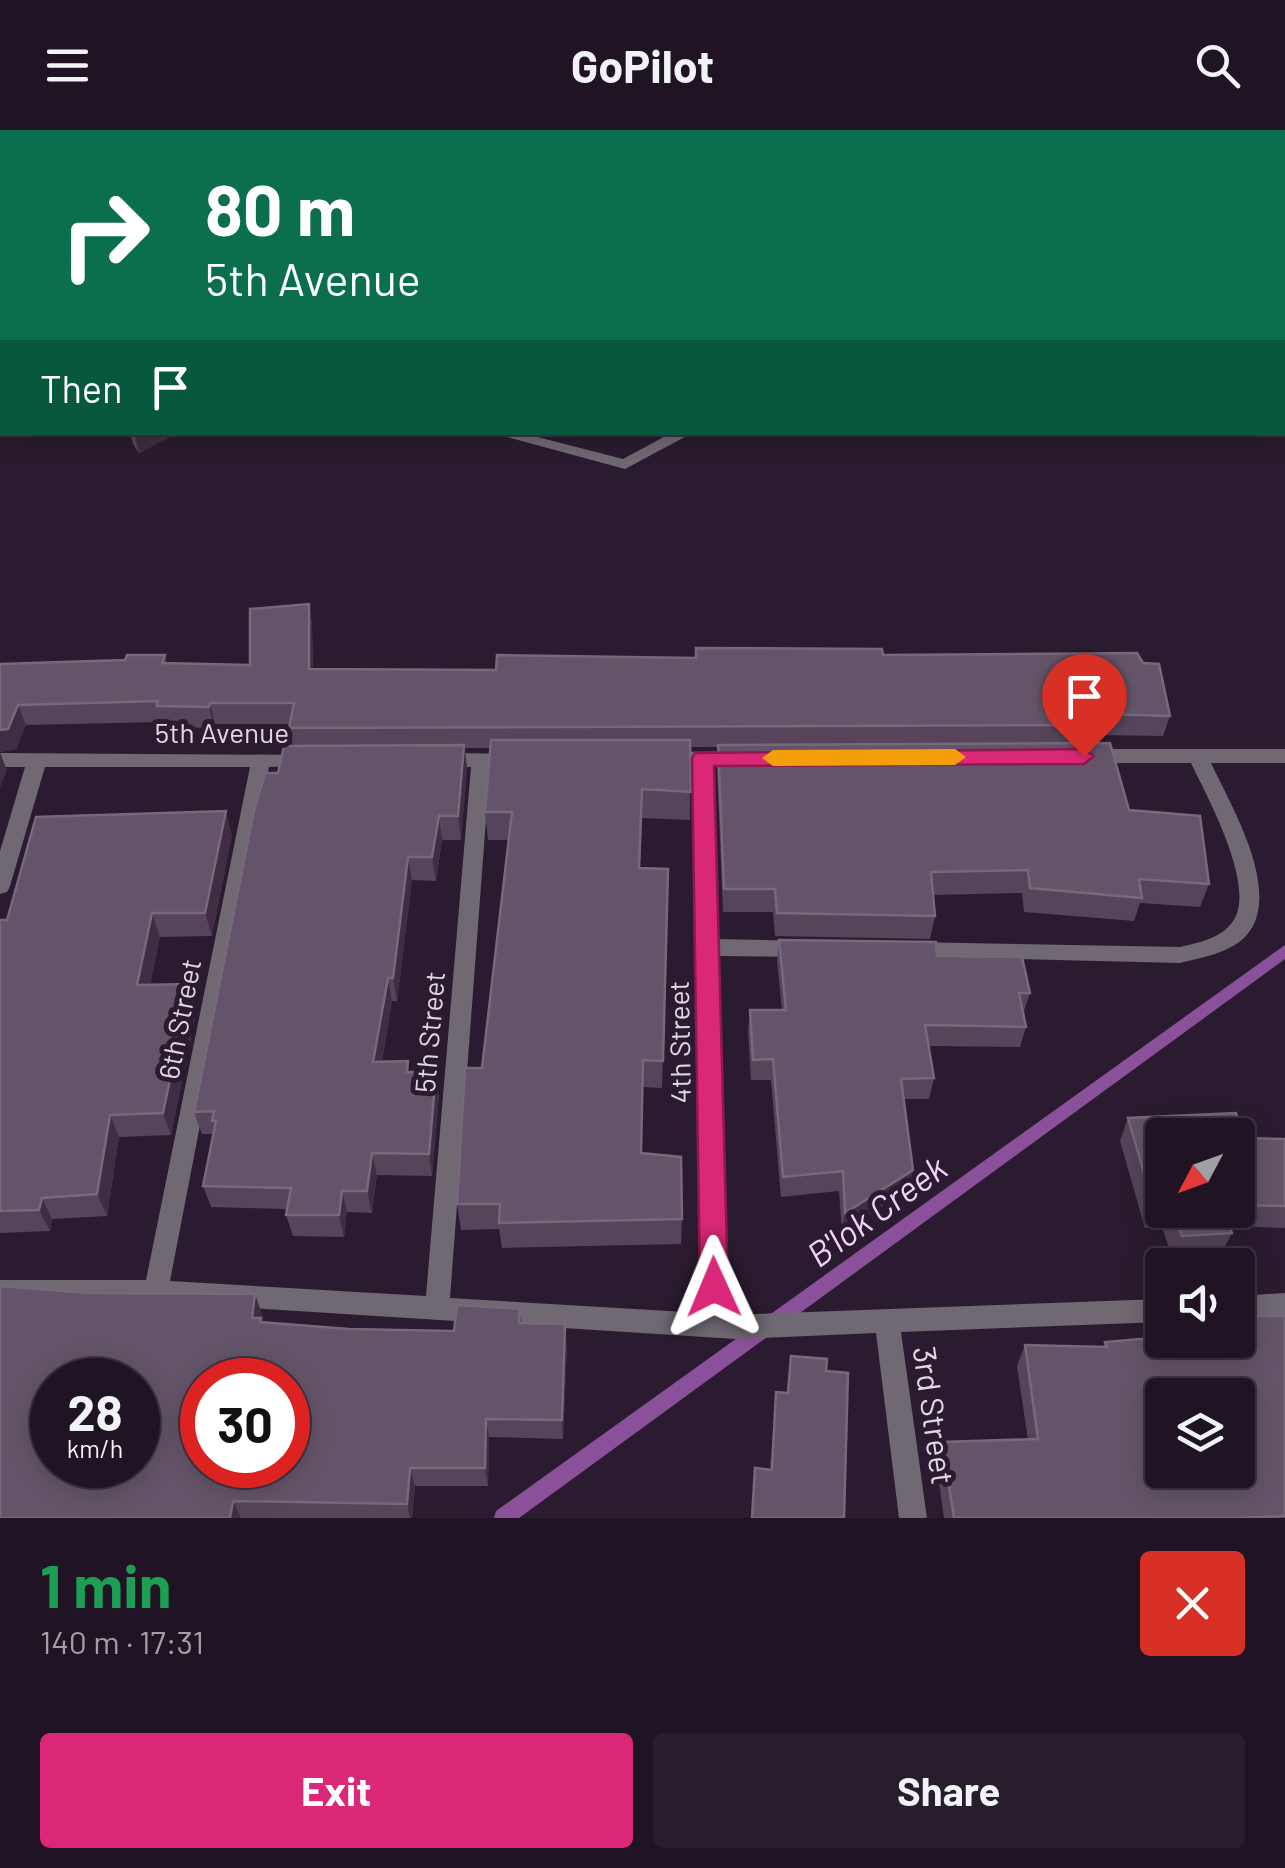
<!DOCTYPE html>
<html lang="en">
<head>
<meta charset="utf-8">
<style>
	:root { --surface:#201424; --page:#281d2c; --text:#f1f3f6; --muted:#a29ea6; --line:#3d3341; --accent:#db2777 }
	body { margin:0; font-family:Barlow,sans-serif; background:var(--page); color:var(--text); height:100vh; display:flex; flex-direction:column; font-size:38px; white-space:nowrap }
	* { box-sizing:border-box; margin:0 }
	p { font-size:32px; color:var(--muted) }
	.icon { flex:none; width:55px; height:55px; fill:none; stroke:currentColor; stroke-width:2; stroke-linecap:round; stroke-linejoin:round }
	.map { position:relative; height:1388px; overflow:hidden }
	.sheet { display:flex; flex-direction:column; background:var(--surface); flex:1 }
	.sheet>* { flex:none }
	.hud { position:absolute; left:0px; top:0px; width:1285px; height:305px; box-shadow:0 5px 25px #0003,0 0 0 2px var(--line); background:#0b6e4f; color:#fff; overflow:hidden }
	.needle { width:65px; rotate:229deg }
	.tools { position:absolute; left:1145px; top:988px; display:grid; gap:20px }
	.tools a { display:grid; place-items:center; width:110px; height:110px; border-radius:10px; background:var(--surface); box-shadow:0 5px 25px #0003,0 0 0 2px var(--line); font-size:50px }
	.speed { position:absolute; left:30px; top:1228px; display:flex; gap:20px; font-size:50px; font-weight:700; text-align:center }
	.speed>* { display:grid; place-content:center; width:130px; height:130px; border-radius:50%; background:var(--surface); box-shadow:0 5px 25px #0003,0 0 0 2px var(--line); line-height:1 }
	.speed small { font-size:25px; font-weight:400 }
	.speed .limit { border:15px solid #d22; background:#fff; color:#111 }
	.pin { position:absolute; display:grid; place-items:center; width:85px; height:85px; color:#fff; margin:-102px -42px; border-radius:50% 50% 50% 0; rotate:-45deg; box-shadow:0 0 10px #0007 }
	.pin .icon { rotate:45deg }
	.me { position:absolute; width:110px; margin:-55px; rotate:359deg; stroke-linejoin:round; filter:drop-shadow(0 0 8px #0008) }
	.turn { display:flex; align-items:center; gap:35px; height:210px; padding:0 40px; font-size:45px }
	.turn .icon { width:130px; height:130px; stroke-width:2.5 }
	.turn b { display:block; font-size:70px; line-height:85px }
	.then { display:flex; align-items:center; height:95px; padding:0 40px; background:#0003; gap:20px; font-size:38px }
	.round { display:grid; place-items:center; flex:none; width:105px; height:105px; border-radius:10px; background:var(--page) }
	.summary { display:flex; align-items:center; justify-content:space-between; height:170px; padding:0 40px }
	h1 { font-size:60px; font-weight:700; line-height:75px; color:#1e9e55 }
	.action { display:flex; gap:20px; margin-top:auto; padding:20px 40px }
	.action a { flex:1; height:115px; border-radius:10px; background:var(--accent); color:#fff; font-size:40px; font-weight:700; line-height:115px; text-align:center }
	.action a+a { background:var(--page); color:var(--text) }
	header { display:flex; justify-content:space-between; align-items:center; height:130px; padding:0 40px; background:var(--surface); font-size:45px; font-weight:700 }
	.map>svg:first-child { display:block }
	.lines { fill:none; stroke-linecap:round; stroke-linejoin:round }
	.stream { fill:#8a519a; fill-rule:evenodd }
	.service { fill:#706873; fill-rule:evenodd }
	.minor { fill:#706873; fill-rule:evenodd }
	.wall { fill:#55445a; fill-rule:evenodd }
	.shaded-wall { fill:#3e2d43 }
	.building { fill:#645469; stroke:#77687c; stroke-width:2.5; fill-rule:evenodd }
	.route { fill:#db2777; stroke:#8e194d; stroke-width:2.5 }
	.slow { fill:#f59e0b }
	.labels { text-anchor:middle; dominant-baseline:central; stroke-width:10; stroke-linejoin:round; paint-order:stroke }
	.street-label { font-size:28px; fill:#e1d6e4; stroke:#2b1b30 }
	.near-street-label { font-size:32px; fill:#e1d6e4; stroke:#2b1b30 }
	.near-water-label { font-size:35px; font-style:italic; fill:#f1d2fa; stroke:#2b1b30 }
</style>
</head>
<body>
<header><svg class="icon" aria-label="menu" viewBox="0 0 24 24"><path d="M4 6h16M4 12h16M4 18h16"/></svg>GoPilot<svg class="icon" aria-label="search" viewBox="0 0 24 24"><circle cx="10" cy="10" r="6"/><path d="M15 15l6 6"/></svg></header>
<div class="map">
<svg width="1285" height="1388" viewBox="0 0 1285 1388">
	<rect width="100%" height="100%" fill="#2b1b30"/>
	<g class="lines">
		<path class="stream" d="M 1285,815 L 1285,829 L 519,1388 L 494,1388 L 496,1381 Z"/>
		<g class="service">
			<rect x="1282" y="232" width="3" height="10"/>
			<path d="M 489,302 L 518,302 L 623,329 L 673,302 L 694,302 L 625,339 Z"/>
		</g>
		<g class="minor">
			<path d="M 1087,619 L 1285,619 L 1285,633 L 1211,633 C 1231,676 1285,765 1245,807 C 1229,823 1201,828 1180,833 L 901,826 L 898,820 L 901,814 L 909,812 L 1180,817 C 1197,813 1218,809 1230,795 C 1261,763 1207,667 1191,633 L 1087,633 L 1077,626 Z"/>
			<path d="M 743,621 L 753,628 L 750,633 L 713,635 L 717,809 L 805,811 L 813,813 L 816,819 L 813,825 L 805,827 L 718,826 L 727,1185 L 1162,1169 L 1162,1192 L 901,1202 L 927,1388 L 899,1388 L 876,1203 L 736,1209 L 156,1172 L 0,1172 L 0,1150 L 146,1150 L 250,637 L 45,637 L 10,756 L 7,762 L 0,764 L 0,721 L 25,637 L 0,637 L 0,623 L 315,625 L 318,630 L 315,635 L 269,637 L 170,1151 L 426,1166 L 471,637 L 442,637 L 432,630 L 442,623 L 520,624 L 523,629 L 520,634 L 490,636 L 450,1168 L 702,1183 L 693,636 L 667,636 L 657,629 L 667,622 Z"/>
			<path d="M 1285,1163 L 1285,1187 L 1238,1188 L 1238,1166 Z"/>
		</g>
	</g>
	<g class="wall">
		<path d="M 130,302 L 179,302 L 139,323 L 133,314 Z"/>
		<path d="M 309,474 L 312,494 L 313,539 L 496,540 L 696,528 L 883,525 L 1170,586 L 1163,606 L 1101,605 L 1098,614 L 1129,680 L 1209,754 L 1200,777 L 1140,773 L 1134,791 L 1024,782 L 1022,763 L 933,765 L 935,786 L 930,809 L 775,806 L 773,782 L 723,782 L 717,639 L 718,617 L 690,617 L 690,690 L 642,688 L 640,738 L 668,739 L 662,958 L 643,957 L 641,1023 L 682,1089 L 681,1114 L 502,1118 L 499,1099 L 461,1100 L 457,1074 L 482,938 L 508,710 L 488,710 L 485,682 L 490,618 L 465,618 L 467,639 L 461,710 L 442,710 L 436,751 L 412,750 L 397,871 L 392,871 L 382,932 L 410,942 L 436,942 L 439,965 L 432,1046 L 377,1045 L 372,1083 L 347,1082 L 344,1107 L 293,1106 L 286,1085 L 287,1079 L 211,1077 L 203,1056 L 214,1004 L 202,1004 L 194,982 L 278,643 L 293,616 L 289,598 L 290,594 L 215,594 L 214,598 L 163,597 L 161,592 L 26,595 L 16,619 L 0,622 L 0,534 L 125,530 L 165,525 L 167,534 L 250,535 Z"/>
		<path d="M 232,705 L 212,806 L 160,807 L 150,855 L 197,877 L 171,1005 L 119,1007 L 107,1086 L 52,1089 L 50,1101 L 0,1103 L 0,790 L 7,790 Z"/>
		<path d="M 779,810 L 937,826 L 1030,863 L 1023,884 L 1026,897 L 1020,917 L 928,916 L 934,948 L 929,969 L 904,969 L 913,1040 L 909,1059 L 842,1103 L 839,1061 L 781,1067 L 771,950 L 751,950 L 748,901 L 750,880 L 782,880 L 777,831 Z"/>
		<path d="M 1236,983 L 1244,1008 L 1285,1009 L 1285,1098 L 1230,1096 L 1232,1103 L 1221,1124 L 1172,1127 L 1162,1097 L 1145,1098 L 1120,1011 L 1128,988 ZM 1162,1005 L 1238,1005 L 1238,1080 L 1162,1080 Z"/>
		<path d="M 520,1179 L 522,1193 L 567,1213 L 563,1309 L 489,1307 L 488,1356 L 415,1356 L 412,1388 L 0,1388 L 262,1184 L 263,1192 L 349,1199 L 454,1201 Z"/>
		<path d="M 1160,1186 L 1162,1186 L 1162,1210 L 1285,1186 L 1285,1388 L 944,1388 L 936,1332 L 942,1312 L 1028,1310 L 1017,1236 L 1025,1215 L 1103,1217 L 1105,1212 L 1150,1208 Z"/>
		<path d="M 791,1226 L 826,1241 L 844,1388 L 751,1388 L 755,1338 L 770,1339 L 776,1262 L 787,1263 Z"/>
	</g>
	<g class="shaded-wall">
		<path d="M 134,302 L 179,302 L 139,323 Z"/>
		<path d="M 309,474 L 312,494 L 313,559 L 309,539 Z"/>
		<path d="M 210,573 L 215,594 L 214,598 L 209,577 Z"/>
		<path d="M 18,575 L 26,595 L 16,619 L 0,622 L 0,600 Z"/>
		<path d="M 464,615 L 467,639 L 461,710 L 458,686 Z"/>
		<path d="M 0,622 L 7,641 L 0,658 Z"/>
		<path d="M 226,681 L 232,705 L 212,806 L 205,783 Z"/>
		<path d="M 439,686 L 442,710 L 436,751 L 432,727 Z"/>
		<path d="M 408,727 L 412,750 L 397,871 L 393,848 Z"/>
		<path d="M 152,783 L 160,807 L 145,879 L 137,855 Z"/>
		<path d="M 388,848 L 392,871 L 378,954 L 373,932 Z"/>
		<path d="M 190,854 L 197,877 L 171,1005 L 163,983 Z"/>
		<path d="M 436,942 L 439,965 L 432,1046 L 429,1024 Z"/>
		<path d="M 110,985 L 119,1007 L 107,1086 L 97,1064 Z"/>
		<path d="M 372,1023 L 377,1045 L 372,1083 L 367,1061 Z"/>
		<path d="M 913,1040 L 909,1059 L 842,1103 L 845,1083 Z"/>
		<path d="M 342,1061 L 347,1082 L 344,1107 L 339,1085 Z"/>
		<path d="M 42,1068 L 52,1089 L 50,1101 L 39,1080 Z"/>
		<path d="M 255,1164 L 262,1184 L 262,1189 L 268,1207 L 252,1188 Z"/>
		<path d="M 565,1194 L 567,1213 L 563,1309 L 562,1290 Z"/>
		<path d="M 486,1289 L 489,1307 L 488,1356 L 485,1338 Z"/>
		<path d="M 410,1338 L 415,1356 L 412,1388 L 410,1388 L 407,1374 Z"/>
		<path d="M 233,1371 L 241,1388 L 230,1388 Z"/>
	</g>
	<g class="building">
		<path d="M 309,474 L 309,539 L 496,540 L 497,525 L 696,528 L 696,518 L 882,519 L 883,525 L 1137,523 L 1143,533 L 1159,534 L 1170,586 L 1100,584 L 1103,595 L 289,598 L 294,573 L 210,573 L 209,577 L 157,576 L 158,571 L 18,575 L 8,599 L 0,600 L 0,534 L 125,530 L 127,525 L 165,525 L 162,533 L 250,535 L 250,479 Z"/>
		<path d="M 491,610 L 690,610 L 691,662 L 642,659 L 639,738 L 668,739 L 663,931 L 643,930 L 641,1023 L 681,1027 L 682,1089 L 499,1093 L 500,1074 L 457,1074 L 465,938 L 482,938 L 512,682 L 485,682 Z"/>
		<path d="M 1110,613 L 1129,680 L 1200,686 L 1209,754 L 1139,749 L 1142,768 L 1030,758 L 1028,740 L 931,742 L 935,786 L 777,783 L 775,759 L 724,759 L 718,615 Z"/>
		<path d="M 464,615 L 458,686 L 439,686 L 432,727 L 408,727 L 393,848 L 388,848 L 373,932 L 408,931 L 407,942 L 436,942 L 429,1024 L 372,1023 L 367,1061 L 342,1061 L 339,1085 L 286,1085 L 291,1058 L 203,1056 L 216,991 L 212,991 L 214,981 L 194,982 L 254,681 L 265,643 L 278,643 L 284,616 Z"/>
		<path d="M 226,681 L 205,783 L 152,783 L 137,855 L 190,854 L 163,983 L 110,985 L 97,1064 L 42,1068 L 39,1080 L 0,1081 L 0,790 L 7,790 L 36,687 Z"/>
		<path d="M 779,810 L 936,812 L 937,826 L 1022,827 L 1030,863 L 1019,863 L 1026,897 L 925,895 L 934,948 L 901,949 L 913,1040 L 845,1083 L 843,1041 L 783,1047 L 773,929 L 753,930 L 750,880 L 786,880 Z"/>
		<path d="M 1236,983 L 1244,1008 L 1285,1009 L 1285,1076 L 1238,1075 L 1238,1005 L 1162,1005 L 1162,1076 L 1154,1077 L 1128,988 Z"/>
		<path d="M 1173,1080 L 1224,1080 L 1232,1103 L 1182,1106 Z"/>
		<path d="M 0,1156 L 87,1163 L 255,1164 L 252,1188 L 261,1188 L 260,1192 L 349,1199 L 454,1201 L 457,1175 L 520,1179 L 519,1193 L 565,1194 L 562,1290 L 486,1289 L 485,1338 L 410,1338 L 407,1374 L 233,1371 L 230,1388 L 0,1388 ZM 52,1250 L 138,1250 L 138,1335 L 52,1335 ZM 202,1250 L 288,1250 L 288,1335 L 202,1335 Z"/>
		<path d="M 1238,1186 L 1285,1186 L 1285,1386 L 1241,1388 L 954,1388 L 942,1312 L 1038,1309 L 1025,1215 L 1107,1217 L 1105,1212 L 1162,1207 L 1162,1210 L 1238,1210 ZM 1162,1265 L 1238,1265 L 1238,1340 L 1162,1340 Z"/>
		<path d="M 791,1226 L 827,1229 L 826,1241 L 848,1243 L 844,1388 L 752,1388 L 755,1338 L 772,1340 L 776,1262 L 788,1263 Z"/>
	</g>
	<path class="route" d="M 1084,619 L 1094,626 L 1084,634 L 714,636 L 728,1157 L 724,1166 L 714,1170 L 704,1166 L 700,1157 L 692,628 L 695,623 Z"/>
	<path class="slow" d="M 955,619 L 966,627 L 955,635 L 773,636 L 762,628 L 773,620 Z"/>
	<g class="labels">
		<g class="street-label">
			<text x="222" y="602">5th Avenue</text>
			<text transform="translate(179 889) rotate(-79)">6th Street</text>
			<text transform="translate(429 902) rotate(-85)">5th Street</text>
			<text transform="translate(679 912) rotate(-91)">4th Street</text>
		</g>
		<g class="near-street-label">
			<text transform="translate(935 1285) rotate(82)">3rd Street</text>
		</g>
		<g class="near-water-label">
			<text transform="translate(876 1080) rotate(-36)">B'lok Creek</text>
		</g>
	</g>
</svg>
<div class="tools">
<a><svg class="needle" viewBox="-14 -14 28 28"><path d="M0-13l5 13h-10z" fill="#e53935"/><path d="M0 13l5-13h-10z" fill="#a29ea6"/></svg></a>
<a><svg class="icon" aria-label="sound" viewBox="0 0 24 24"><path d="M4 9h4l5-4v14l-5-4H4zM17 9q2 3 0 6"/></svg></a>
<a><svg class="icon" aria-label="layers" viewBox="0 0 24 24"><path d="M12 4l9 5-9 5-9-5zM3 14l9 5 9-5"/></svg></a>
</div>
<div class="speed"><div>28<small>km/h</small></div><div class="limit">30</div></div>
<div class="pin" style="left:1084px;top:626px;background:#d93025"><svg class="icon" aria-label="arrive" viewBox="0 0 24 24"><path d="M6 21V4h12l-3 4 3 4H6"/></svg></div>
<svg class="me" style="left:714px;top:1157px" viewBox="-20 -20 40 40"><path d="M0-17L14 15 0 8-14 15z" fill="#db2777" stroke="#fff" stroke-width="4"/></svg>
<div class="hud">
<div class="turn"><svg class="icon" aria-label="right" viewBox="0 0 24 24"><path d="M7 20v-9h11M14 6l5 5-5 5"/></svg><div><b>80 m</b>5th Avenue</div></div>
<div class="then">Then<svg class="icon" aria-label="arrive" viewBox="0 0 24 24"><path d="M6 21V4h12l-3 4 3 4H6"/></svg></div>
</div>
</div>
<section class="sheet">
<div class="summary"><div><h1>1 min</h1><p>140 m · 17:31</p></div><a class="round" style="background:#d93025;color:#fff"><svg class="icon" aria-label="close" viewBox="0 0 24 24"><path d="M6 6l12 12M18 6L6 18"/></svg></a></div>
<div class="action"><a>Exit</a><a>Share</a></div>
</section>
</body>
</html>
